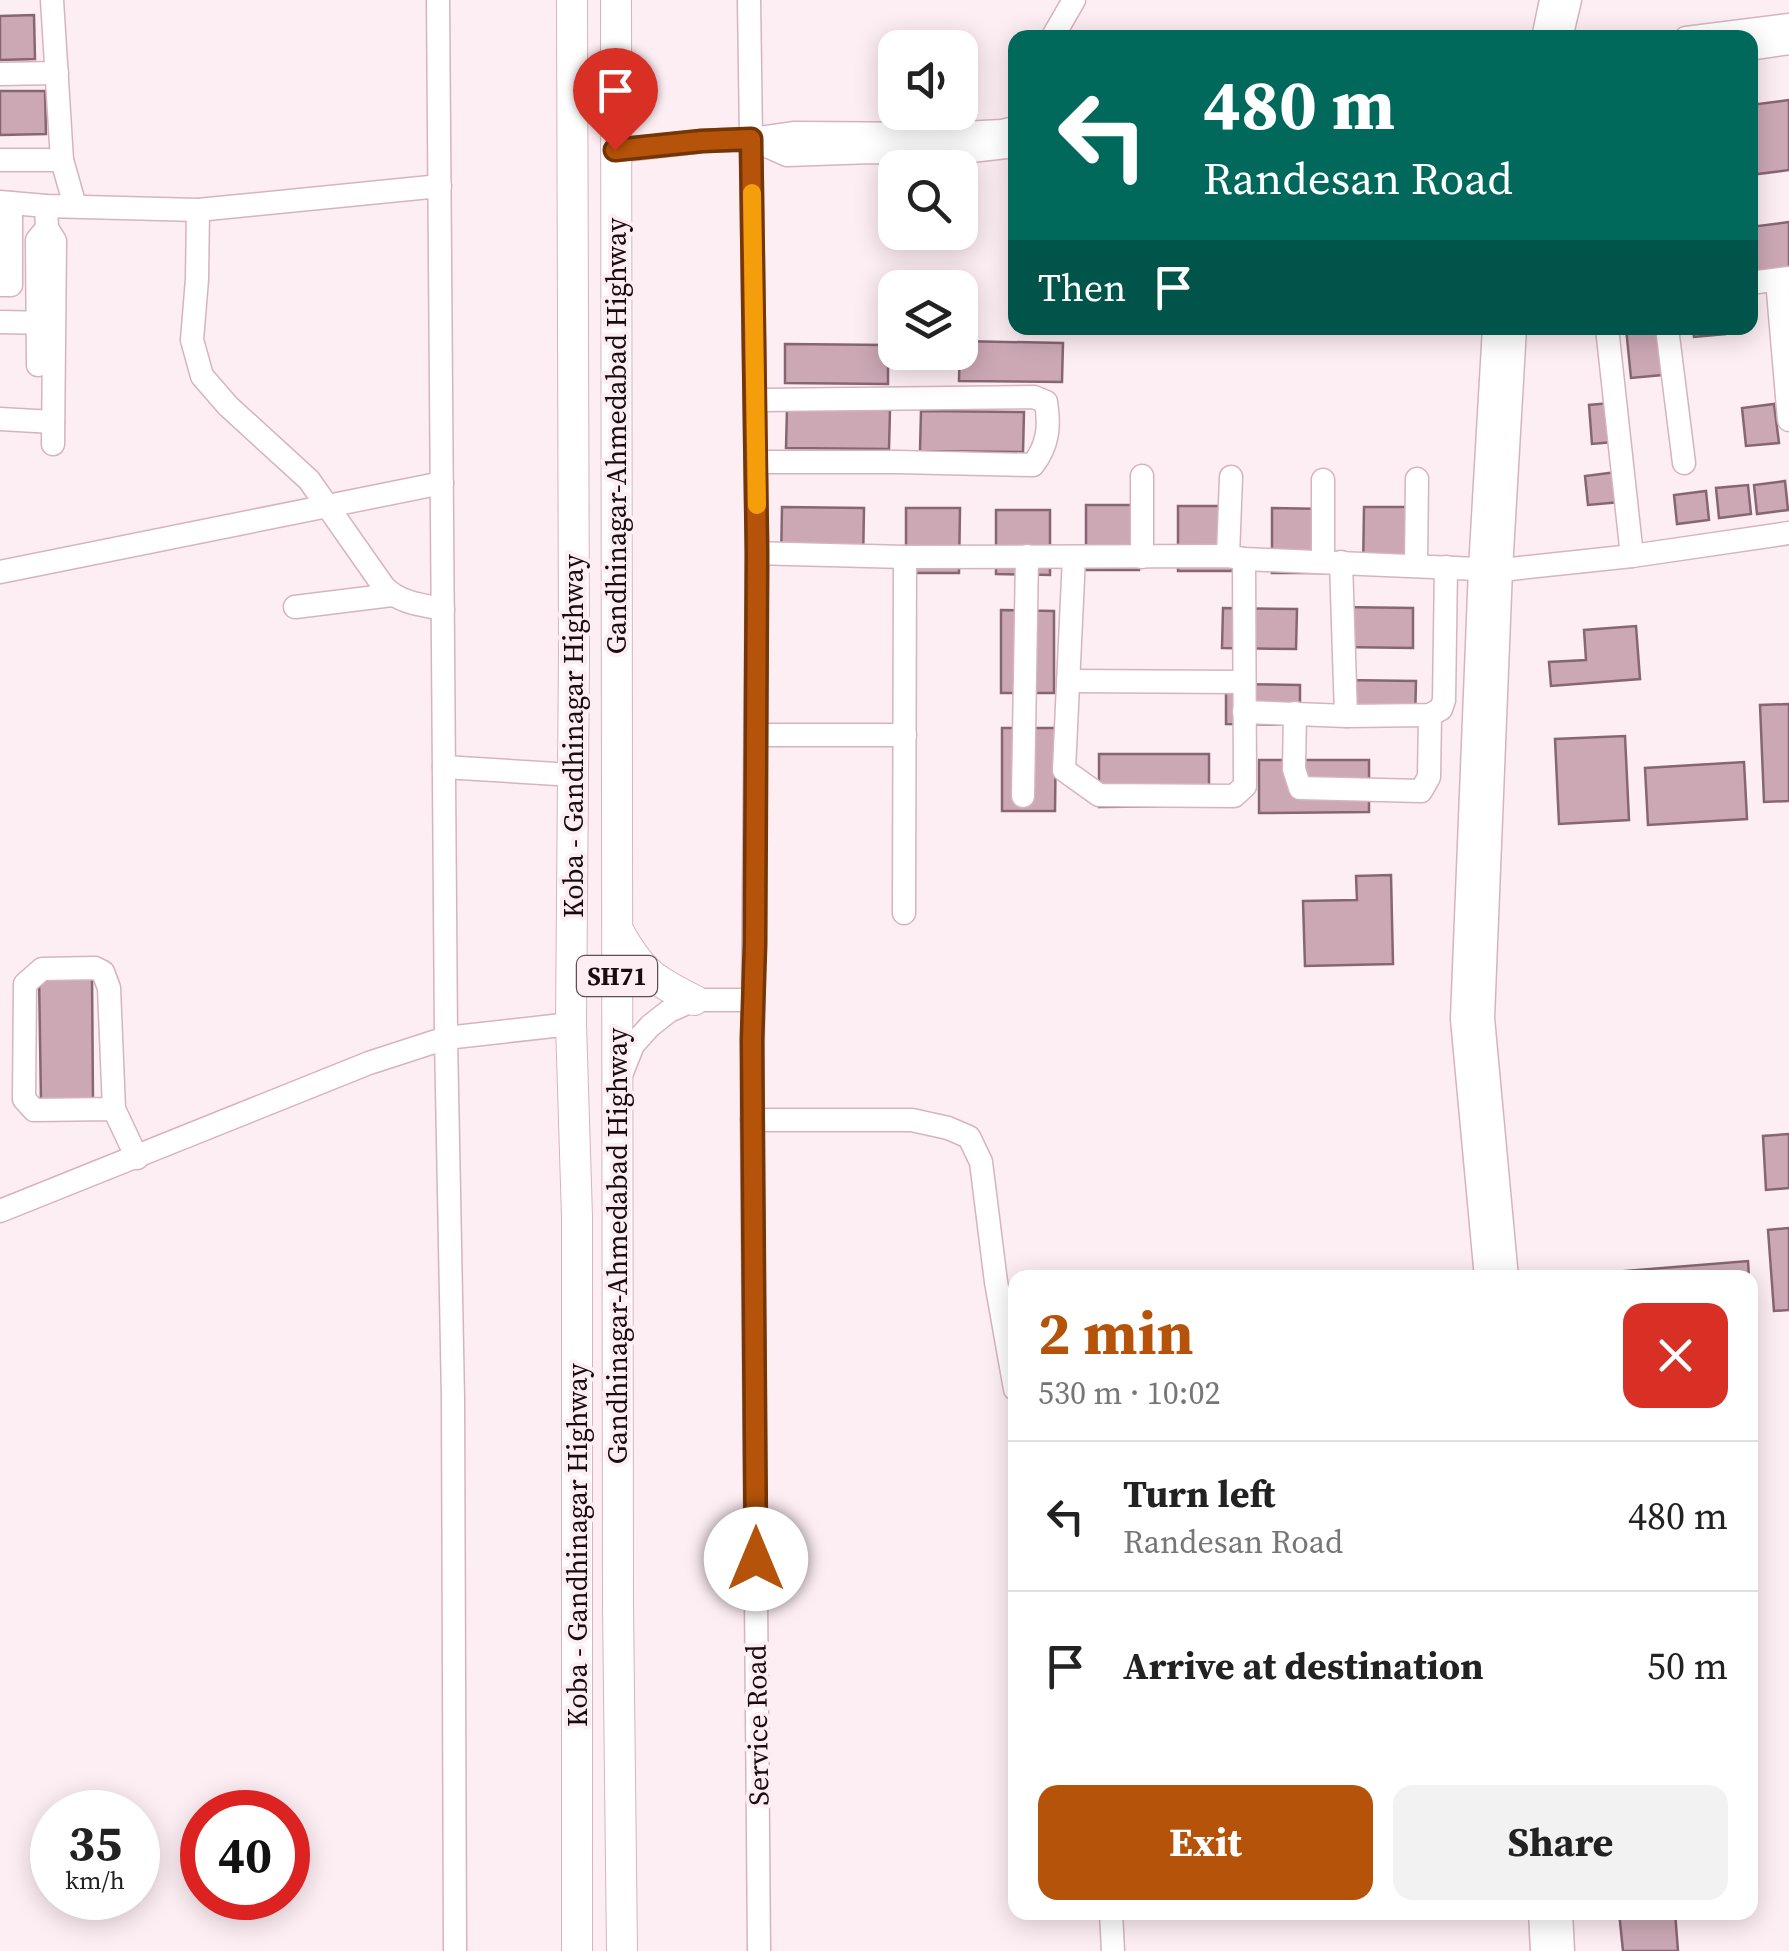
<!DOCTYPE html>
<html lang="en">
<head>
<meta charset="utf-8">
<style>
	:root { --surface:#fff; --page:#f2f2f2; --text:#222; --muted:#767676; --line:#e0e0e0; --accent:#b45309 }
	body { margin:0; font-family:"Source Serif 4",serif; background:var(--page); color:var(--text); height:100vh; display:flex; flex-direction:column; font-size:38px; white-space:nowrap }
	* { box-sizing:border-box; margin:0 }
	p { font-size:32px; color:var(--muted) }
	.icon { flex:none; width:55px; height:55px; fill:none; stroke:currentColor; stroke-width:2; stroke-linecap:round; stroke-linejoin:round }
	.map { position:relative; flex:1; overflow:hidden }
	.drawer { position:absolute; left:1008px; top:1270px; width:750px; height:650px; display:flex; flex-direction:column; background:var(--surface); border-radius:20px; box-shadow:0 5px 25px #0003 }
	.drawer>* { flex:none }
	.guide { position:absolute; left:1008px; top:30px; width:750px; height:305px; border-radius:20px; box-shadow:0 5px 25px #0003; background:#00695c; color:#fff; overflow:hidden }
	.buttons { position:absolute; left:878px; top:30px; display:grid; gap:20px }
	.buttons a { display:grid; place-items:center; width:100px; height:100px; border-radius:20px; background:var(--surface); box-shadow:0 5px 25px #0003; font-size:50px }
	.speed { position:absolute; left:30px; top:1790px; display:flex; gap:20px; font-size:50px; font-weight:700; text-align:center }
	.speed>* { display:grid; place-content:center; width:130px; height:130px; border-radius:50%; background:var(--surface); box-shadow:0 5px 25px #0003; line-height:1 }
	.speed small { font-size:25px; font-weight:400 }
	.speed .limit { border:15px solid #d22; background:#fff; color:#111 }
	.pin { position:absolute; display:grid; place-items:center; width:85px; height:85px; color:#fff; margin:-102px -42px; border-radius:50% 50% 50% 0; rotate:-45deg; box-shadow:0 0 10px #0007 }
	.pin .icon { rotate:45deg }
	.me { position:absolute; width:110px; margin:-55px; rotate:0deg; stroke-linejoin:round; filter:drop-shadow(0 0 8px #0008) }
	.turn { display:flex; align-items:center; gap:35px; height:210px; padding:0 30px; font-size:45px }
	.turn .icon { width:130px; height:130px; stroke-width:2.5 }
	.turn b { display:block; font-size:70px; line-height:85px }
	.then { display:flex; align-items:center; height:95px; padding:0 30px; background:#0003; gap:20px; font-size:38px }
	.round { display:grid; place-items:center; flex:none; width:105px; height:105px; border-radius:20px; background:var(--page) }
	.head { display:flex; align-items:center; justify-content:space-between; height:170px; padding:0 30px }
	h1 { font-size:60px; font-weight:700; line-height:75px; color:var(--accent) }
	.button { display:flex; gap:20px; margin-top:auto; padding:20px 30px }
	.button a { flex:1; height:115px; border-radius:20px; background:var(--accent); color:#fff; font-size:40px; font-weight:700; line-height:115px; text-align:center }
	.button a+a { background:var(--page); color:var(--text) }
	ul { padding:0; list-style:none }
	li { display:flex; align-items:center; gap:30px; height:150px; padding:0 30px; border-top:2px solid var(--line) }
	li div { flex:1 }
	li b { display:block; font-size:38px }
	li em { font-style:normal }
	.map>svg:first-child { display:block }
	.building { fill:#cca8b5; stroke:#876673; stroke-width:2.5 }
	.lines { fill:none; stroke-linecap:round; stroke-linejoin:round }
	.minor-casing { stroke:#d7b3c0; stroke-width:25 }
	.major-casing { stroke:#d7b3c0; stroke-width:32 }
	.minor { stroke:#fff; stroke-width:22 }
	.major { stroke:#fff; stroke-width:30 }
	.route-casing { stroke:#753606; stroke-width:25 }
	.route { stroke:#b45309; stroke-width:18 }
	.slow { stroke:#f59e0b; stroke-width:18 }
	.labels { text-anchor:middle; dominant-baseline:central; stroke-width:8; stroke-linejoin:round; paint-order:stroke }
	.shield { fill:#fdeef3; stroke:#5d5055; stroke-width:2.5 }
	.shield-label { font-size:25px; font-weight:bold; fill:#180c11 }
	.street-label { font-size:28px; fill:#180c11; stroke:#fdeef3 }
</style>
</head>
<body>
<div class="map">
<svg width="1789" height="1951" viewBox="0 0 1789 1951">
	<rect width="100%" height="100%" fill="#fdeef3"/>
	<g class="building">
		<path d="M 34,15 L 35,59 L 0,60 L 0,16 Z"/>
		<path d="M 0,91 L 45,91 L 46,134 L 0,135 Z"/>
		<path d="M 1789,100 L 1789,170 L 1750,175 L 1750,105 Z"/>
		<path d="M 1789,222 L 1789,270 L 1750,275 L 1750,227 Z"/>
		<path d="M 1626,328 L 1658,328 L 1662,375 L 1631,378 Z"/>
		<path d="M 1693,328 L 1725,328 L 1725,334 L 1694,337 Z"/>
		<path d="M 960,341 L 1063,343 L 1062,382 L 959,381 Z"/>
		<path d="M 785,344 L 888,345 L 888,384 L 785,383 Z"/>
		<path d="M 1610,403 L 1613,442 L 1592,444 L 1589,405 Z"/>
		<path d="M 1774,404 L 1779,443 L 1746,446 L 1742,408 Z"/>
		<path d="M 787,408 L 890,410 L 889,449 L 786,448 Z"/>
		<path d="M 921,411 L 1024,412 L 1023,452 L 920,451 Z"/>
		<path d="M 1617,472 L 1620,502 L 1588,505 L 1585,476 Z"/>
		<path d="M 1785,481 L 1788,510 L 1757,514 L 1754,485 Z"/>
		<path d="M 1748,485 L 1751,514 L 1719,518 L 1716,488 Z"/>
		<path d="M 1706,491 L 1709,520 L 1677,524 L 1674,495 Z"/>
		<path d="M 1086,505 L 1140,505 L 1139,570 L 1086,570 Z"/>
		<rect x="1178" y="506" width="54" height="65"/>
		<path d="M 782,507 L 864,508 L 863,564 L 781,562 Z"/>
		<path d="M 1364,507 L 1417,507 L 1417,572 L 1363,572 Z"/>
		<path d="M 906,508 L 960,508 L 959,573 L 906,573 Z"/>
		<path d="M 1272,508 L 1326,509 L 1325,573 L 1272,573 Z"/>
		<path d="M 996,510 L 1050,510 L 1050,575 L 996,574 Z"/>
		<path d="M 1339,607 L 1413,608 L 1413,648 L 1339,647 Z"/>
		<path d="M 1223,608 L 1297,609 L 1296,649 L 1222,648 Z"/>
		<path d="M 1001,610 L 1054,611 L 1054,693 L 1001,693 Z"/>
		<path d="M 1636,626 L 1640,679 L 1551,686 L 1549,662 L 1586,660 L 1584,630 Z"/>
		<path d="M 1342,680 L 1416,681 L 1415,721 L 1341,721 Z"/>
		<path d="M 1226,684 L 1300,685 L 1300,725 L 1226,724 Z"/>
		<path d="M 1789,704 L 1789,801 L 1764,802 L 1760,705 Z"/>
		<path d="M 1002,728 L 1056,728 L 1055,811 L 1002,811 Z"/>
		<path d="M 1625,736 L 1629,820 L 1559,824 L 1555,739 Z"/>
		<path d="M 1099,754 L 1209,754 L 1209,806 L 1099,807 Z"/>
		<path d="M 1259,760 L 1369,760 L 1369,812 L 1259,813 Z"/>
		<path d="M 1744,762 L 1747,819 L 1648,825 L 1645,768 Z"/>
		<path d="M 1391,875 L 1393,964 L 1305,966 L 1303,901 L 1357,900 L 1356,876 Z"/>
		<path d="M 39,975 L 92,975 L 93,1100 L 41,1101 Z"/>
		<path d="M 1789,1134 L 1789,1188 L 1766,1190 L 1763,1136 Z"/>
		<path d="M 1789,1228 L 1789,1310 L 1774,1311 L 1768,1230 Z"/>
		<path d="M 1748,1261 L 1749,1278 L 1589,1278 L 1588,1274 Z"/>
		<path d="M 1619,1912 L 1675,1912 L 1678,1951 L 1623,1951 Z"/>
	</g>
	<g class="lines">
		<defs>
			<g id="minor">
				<path d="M 52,0 L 62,160 L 75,206"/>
				<path d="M 438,0 L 446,1038 L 453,1399 L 455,1951"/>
				<path d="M 749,0 L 757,553 L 752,1120 L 759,1951"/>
				<path d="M 1052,38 L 1074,0"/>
				<path d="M 1543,38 L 1551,0"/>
				<path d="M 1561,38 L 1570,0"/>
				<path d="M 1686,38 L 1789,25"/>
				<path d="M 1750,49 L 1789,43"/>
				<path d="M 0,74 L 57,73"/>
				<path d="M 751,139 L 787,155 L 872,152 L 945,154 L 1015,146"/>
				<path d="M 615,151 L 703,141 L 751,139 L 795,133 L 942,134 L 1002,131 L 1015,128"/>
				<path d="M 0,160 L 62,160"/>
				<path d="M 0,202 L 46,206 L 198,210 L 440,186"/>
				<path d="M 46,206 L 47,228 L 55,241 L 53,444"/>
				<path d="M 198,210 L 197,279 L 192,340 L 202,376 L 228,406 L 309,480 L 384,587 C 400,603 421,605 443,609"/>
				<path d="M 1777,280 L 1789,420"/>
				<path d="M 1750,283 L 1789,278"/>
				<path d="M 0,285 L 11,285 L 11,203"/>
				<path d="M 0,322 L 51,323"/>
				<path d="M 1607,328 L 1632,556"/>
				<path d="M 1667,328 L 1684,463"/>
				<path d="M 38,365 L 37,240 L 47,228"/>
				<path d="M 756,400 L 1034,397 L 1046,402 C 1050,427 1048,445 1033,465 L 897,462 L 756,462"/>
				<path d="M 0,419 L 53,422"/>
				<path d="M 757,553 L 905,557 L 1228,556 L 1244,559 L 1501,570 L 1632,556 L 1789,533"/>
				<path d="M 1228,556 L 1231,477"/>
				<path d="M 1074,557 L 1064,770 L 1099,795 L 1234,796 L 1245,786 L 1244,559"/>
				<path d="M 1142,557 L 1142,476"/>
				<path d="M 1323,561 L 1323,480"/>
				<path d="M 1341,562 L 1346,716"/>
				<path d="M 1416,565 L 1417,479"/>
				<path d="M 0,572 L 442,483"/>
				<path d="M 295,607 L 392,595"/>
				<path d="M 1068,681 L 1243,682"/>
				<path d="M 1244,712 L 1346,716 L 1430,715 L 1441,709 L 1444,700 L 1446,567"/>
				<path d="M 1295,713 L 1294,769 L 1300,788 L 1421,791 L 1429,777 L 1430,715"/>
				<path d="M 756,735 L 905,735"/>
				<path d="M 444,767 L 573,775"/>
				<path d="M 1023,796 L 1027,556"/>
				<path d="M 904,913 L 905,557"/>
				<path d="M 621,1075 L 633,1045 L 650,1026 L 669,1011 L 694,1000 L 752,1000"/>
				<path d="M 114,1109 L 34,1110 L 24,1099 L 25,984 L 42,969 L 95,968 L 103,972 L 109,988 L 114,1109 L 137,1158"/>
				<path d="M 752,1120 L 912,1120 L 948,1128 L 969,1137 L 981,1162 L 996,1282 L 1015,1389"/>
				<path d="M 0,1211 L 369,1063 L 446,1038 L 571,1024"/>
				<path d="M 1486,1278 L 1462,1019 L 1480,569 L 1494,328"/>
				<path d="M 1507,1278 L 1483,1018 L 1501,570 L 1515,328"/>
				<path d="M 1111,1912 L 1113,1951"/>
				<path d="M 1540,1912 L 1542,1951"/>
				<path d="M 1561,1912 L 1563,1951"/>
			</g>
			<g id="major">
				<path d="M 572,0 L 574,652 L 571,1024 L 577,1217 L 577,1951"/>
				<path d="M 616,0 L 618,1605 L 622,1951"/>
				<path d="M 619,932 C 641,972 654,980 694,1000"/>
			</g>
		</defs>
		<use href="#minor" class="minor-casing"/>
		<use href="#major" class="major-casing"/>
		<use href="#minor" class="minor"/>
		<use href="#major" class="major"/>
	</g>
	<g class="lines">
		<defs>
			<path id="route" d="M 615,150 L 702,141 L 751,139 L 757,553 L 755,944 L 752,1040 L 756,1559"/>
		</defs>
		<use href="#route" class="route-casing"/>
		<use href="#route" class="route"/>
		<path class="slow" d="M 752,193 L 757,505"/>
	</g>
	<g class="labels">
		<rect class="shield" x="577" y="956" width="80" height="40" rx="8"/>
		<g class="shield-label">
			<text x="617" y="976">SH71</text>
		</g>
		<g class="street-label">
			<text transform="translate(616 436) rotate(-90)">Gandhinagar-Ahmedabad Highway</text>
			<text transform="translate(573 736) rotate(-90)">Koba - Gandhinagar Highway</text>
			<text transform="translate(617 1246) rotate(-90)">Gandhinagar-Ahmedabad Highway</text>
			<text transform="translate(577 1545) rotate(-90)">Koba - Gandhinagar Highway</text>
			<text transform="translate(757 1725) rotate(-91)">Service Road</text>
		</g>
	</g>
</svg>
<div class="buttons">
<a><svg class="icon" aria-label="sound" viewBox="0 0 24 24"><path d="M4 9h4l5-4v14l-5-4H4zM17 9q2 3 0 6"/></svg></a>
<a><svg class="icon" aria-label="search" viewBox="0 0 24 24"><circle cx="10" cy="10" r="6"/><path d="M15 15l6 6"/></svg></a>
<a><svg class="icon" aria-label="layers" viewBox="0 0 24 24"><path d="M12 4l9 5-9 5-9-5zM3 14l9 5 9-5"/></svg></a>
</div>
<div class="speed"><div>35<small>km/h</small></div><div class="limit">40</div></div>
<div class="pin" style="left:615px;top:150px;background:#d93025"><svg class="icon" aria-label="arrive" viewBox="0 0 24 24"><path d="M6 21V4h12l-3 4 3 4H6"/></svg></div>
<svg class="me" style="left:756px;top:1559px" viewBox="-20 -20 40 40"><circle r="19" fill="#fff"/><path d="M0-13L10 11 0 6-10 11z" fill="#b45309"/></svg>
<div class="guide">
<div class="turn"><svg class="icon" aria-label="left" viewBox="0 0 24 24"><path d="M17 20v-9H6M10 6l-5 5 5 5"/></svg><div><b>480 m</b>Randesan Road</div></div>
<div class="then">Then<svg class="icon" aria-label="arrive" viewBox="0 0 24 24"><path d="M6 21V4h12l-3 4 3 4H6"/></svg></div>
</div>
<section class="drawer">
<div class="head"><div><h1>2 min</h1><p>530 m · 10:02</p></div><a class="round" style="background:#d93025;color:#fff"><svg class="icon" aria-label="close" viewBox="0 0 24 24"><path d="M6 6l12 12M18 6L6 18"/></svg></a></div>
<ul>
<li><svg class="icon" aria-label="left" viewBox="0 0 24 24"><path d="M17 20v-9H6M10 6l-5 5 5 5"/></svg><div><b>Turn left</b><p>Randesan Road</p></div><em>480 m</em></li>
<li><svg class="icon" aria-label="arrive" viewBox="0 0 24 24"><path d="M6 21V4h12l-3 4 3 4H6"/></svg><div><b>Arrive at destination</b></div><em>50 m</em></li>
</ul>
<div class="button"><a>Exit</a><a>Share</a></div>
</section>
</div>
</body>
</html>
